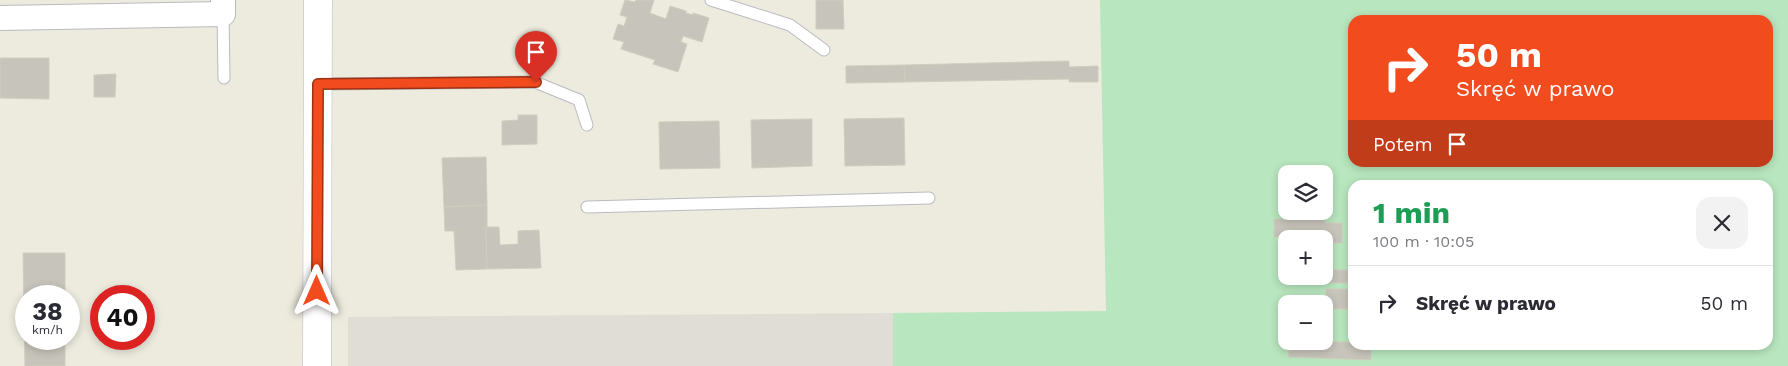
<!DOCTYPE html>
<html lang="pl">
<head>
<meta charset="utf-8">
<style>
	:root { --surface:#fff; --page:#f2f2f3; --text:#2b2b33; --muted:#7c7c81; --line:#e1e1e2 }
	body { margin:0; font-family:"Work Sans",sans-serif; background:var(--page); color:var(--text); height:100vh; display:flex; flex-direction:column; font-size:19px; white-space:nowrap }
	* { box-sizing:border-box; margin:0 }
	p { font-size:16px; color:var(--muted) }
	.icon { flex:none; width:28px; height:28px; fill:none; stroke:currentColor; stroke-width:2; stroke-linecap:round; stroke-linejoin:round }
	.map { position:relative; flex:1; overflow:hidden }
	.sheet { position:absolute; left:1348px; top:180px; width:425px; height:170px; display:flex; flex-direction:column; background:var(--surface); border-radius:15px; box-shadow:0 2px 8px #0003 }
	.sheet>* { flex:none }
	.guide { position:absolute; left:1348px; top:15px; width:425px; height:152px; border-radius:15px; box-shadow:0 2px 8px #0003; background:#f24b1e; color:#fff; overflow:hidden }
	.tools { position:absolute; left:1278px; top:165px; display:grid; gap:10px }
	.tools a { display:grid; place-items:center; width:55px; height:55px; border-radius:10px; background:var(--surface); box-shadow:0 2px 8px #0003; font-size:25px }
	.speed { position:absolute; left:15px; top:285px; display:flex; gap:10px; font-size:25px; font-weight:700; text-align:center }
	.speed>* { display:grid; place-content:center; width:65px; height:65px; border-radius:50%; background:var(--surface); box-shadow:0 2px 8px #0003; line-height:1 }
	.speed small { font-size:12px; font-weight:400 }
	.speed .limit { border:8px solid #d22; background:#fff; color:#111 }
	.pin { position:absolute; display:grid; place-items:center; width:42px; height:42px; color:#fff; margin:-51px -21px; border-radius:50% 50% 50% 0; rotate:-45deg; box-shadow:0 0 5px #0007 }
	.pin .icon { rotate:45deg }
	.me { position:absolute; width:55px; margin:-28px; rotate:0deg; stroke-linejoin:round; filter:drop-shadow(0 0 4px #0008) }
	.turn { display:flex; align-items:center; gap:18px; height:105px; padding:0 25px; font-size:22px }
	.turn .icon { width:65px; height:65px; stroke-width:2.5 }
	.turn b { display:block; font-size:35px; line-height:42px }
	.then { display:flex; align-items:center; height:48px; padding:0 25px; background:#0003; gap:10px; font-size:19px }
	.round { display:grid; place-items:center; flex:none; width:52px; height:52px; border-radius:15px; background:var(--page) }
	.headline { display:flex; align-items:center; justify-content:space-between; height:85px; padding:0 25px }
	h1 { font-size:30px; font-weight:700; line-height:38px; color:#1e9e55 }
	ul { padding:0; list-style:none }
	li { display:flex; align-items:center; gap:15px; height:75px; padding:0 25px; border-top:1px solid var(--line) }
	li div { flex:1 }
	li b { display:block; font-size:19px }
	li em { font-style:normal }
	.map>svg:first-child { display:block }
	.industrial { fill:#dfddd6 }
	.green { fill:#b8e6be; fill-rule:evenodd }
	.building { fill:#c7c4bb; stroke:#d1cdbc }
	.lines { fill:none; stroke-linecap:round; stroke-linejoin:round }
	.service-casing { stroke:#b9bbc1; stroke-width:13 }
	.minor-casing { stroke:#b9bbc1; stroke-width:26 }
	.tertiary-casing { stroke:#b9bbc1; stroke-width:29 }
	.service { stroke:#fff; stroke-width:11 }
	.minor { stroke:#fff; stroke-width:24 }
	.tertiary { stroke:#fff; stroke-width:28 }
	.route-casing { stroke:#9d3114; stroke-width:12 }
	.route { stroke:#f24b1e; stroke-width:9 }
</style>
</head>
<body>
<div class="map">
<svg width="1788" height="366" viewBox="0 0 1788 366">
	<rect width="100%" height="100%" fill="#ecebde"/>
	<path class="industrial" d="M 893,313 L 893,366 L 348,366 L 348,317 Z"/>
	<path class="green" d="M 1100,0 L 1788,0 L 1788,366 L 893,366 L 893,313 L 1106,311 ZM 1352,20 L 1768,20 L 1768,162 L 1352,162 ZM 1286,174 L 1324,174 L 1324,211 L 1286,211 ZM 1352,185 L 1768,185 L 1768,345 L 1352,345 ZM 1286,239 L 1324,239 L 1324,276 L 1286,276 ZM 1286,304 L 1324,304 L 1324,341 L 1286,341 Z"/>
	<g class="building">
		<path d="M 625,0 L 635,2 L 636,0 L 654,0 L 650,13 L 666,19 L 670,6 L 686,11 L 686,13 L 693,15 L 693,13 L 709,18 L 702,42 L 683,36 L 681,42 L 687,44 L 678,72 L 653,64 L 655,60 L 621,49 L 624,42 L 613,39 L 618,24 L 624,26 L 627,17 L 620,15 Z"/>
		<path d="M 816,0 L 843,0 L 844,29 L 816,29 Z"/>
		<path d="M 0,58 L 49,58 L 49,99 L 0,98 Z"/>
		<path d="M 1069,61 L 1069,67 L 1098,66 L 1098,82 L 1069,82 L 1069,79 L 905,82 L 904,65 Z"/>
		<path d="M 904,65 L 905,82 L 846,83 L 846,66 Z"/>
		<path d="M 116,74 L 115,97 L 94,97 L 94,75 Z"/>
		<path d="M 518,115 L 537,115 L 537,144 L 502,145 L 502,121 L 518,120 Z"/>
		<path d="M 904,118 L 905,165 L 845,166 L 844,119 Z"/>
		<path d="M 812,119 L 812,166 L 752,168 L 751,120 Z"/>
		<path d="M 719,121 L 720,168 L 660,169 L 659,122 Z"/>
		<path d="M 486,157 L 487,205 L 444,207 L 442,158 Z"/>
		<path d="M 487,205 L 487,269 L 456,270 L 454,231 L 445,231 L 444,207 Z"/>
		<path d="M 1284,216 L 1325,216 L 1325,223 L 1342,223 L 1342,243 L 1324,243 L 1324,239 L 1286,239 L 1286,243 L 1284,243 L 1284,237 L 1274,237 L 1274,219 L 1284,219 Z"/>
		<path d="M 486,227 L 499,227 L 500,245 L 518,244 L 518,231 L 539,230 L 541,268 L 487,269 Z"/>
		<path d="M 23,253 L 65,253 L 65,296 L 26,296 L 26,339 L 65,339 L 65,366 L 25,366 Z"/>
		<path d="M 1324,270 L 1352,270 L 1352,283 L 1321,283 L 1321,276 L 1324,276 Z"/>
		<path d="M 1326,289 L 1352,289 L 1352,309 L 1325,309 Z"/>
		<path d="M 1324,337 L 1324,342 L 1352,342 L 1352,345 L 1371,345 L 1371,360 L 1289,357 L 1287,341 L 1324,341 Z"/>
	</g>
	<g class="lines">
		<defs>
			<g id="service">
				<path d="M 711,0 L 790,25 L 824,50"/>
				<path d="M 223,14 L 224,78"/>
				<path d="M 318,84 L 535,82 L 579,100 L 587,125"/>
				<path d="M 587,207 L 929,198"/>
			</g>
			<path id="minor" d="M 0,18 L 223,14 L 223,0"/>
			<path id="tertiary" d="M 317,366 L 318,0"/>
		</defs>
		<use href="#service" class="service-casing"/>
		<use href="#minor" class="minor-casing"/>
		<use href="#tertiary" class="tertiary-casing"/>
		<use href="#service" class="service"/>
		<use href="#minor" class="minor"/>
		<use href="#tertiary" class="tertiary"/>
	</g>
	<g class="lines">
		<defs>
			<path id="route" d="M 317,291 L 318,84 L 536,82"/>
		</defs>
		<use href="#route" class="route-casing"/>
		<use href="#route" class="route"/>
	</g>
</svg>
<div class="tools">
<a><svg class="icon" aria-label="layers" viewBox="0 0 24 24"><path d="M12 4l9 5-9 5-9-5zM3 14l9 5 9-5"/></svg></a>
<a>+</a>
<a>−</a>
</div>
<div class="speed"><div>38<small>km/h</small></div><div class="limit">40</div></div>
<div class="pin" style="left:536px;top:82px;background:#d93025"><svg class="icon" aria-label="arrive" viewBox="0 0 24 24"><path d="M6 21V4h12l-3 4 3 4H6"/></svg></div>
<svg class="me" style="left:317px;top:291px" viewBox="-20 -20 40 40"><path d="M0-17L14 15 0 8-14 15z" fill="#f24b1e" stroke="#fff" stroke-width="4"/></svg>
<div class="guide">
<div class="turn"><svg class="icon" aria-label="right" viewBox="0 0 24 24"><path d="M7 20v-9h11M14 6l5 5-5 5"/></svg><div><b>50 m</b>Skręć w prawo</div></div>
<div class="then">Potem<svg class="icon" aria-label="arrive" viewBox="0 0 24 24"><path d="M6 21V4h12l-3 4 3 4H6"/></svg></div>
</div>
<section class="sheet">
<div class="headline"><div><h1>1 min</h1><p>100 m · 10:05</p></div><a class="round"><svg class="icon" aria-label="close" viewBox="0 0 24 24"><path d="M6 6l12 12M18 6L6 18"/></svg></a></div>
<ul>
<li><svg class="icon" aria-label="right" viewBox="0 0 24 24"><path d="M7 20v-9h11M14 6l5 5-5 5"/></svg><div><b>Skręć w prawo</b></div><em>50 m</em></li>
</ul>
</section>
</div>
</body>
</html>
